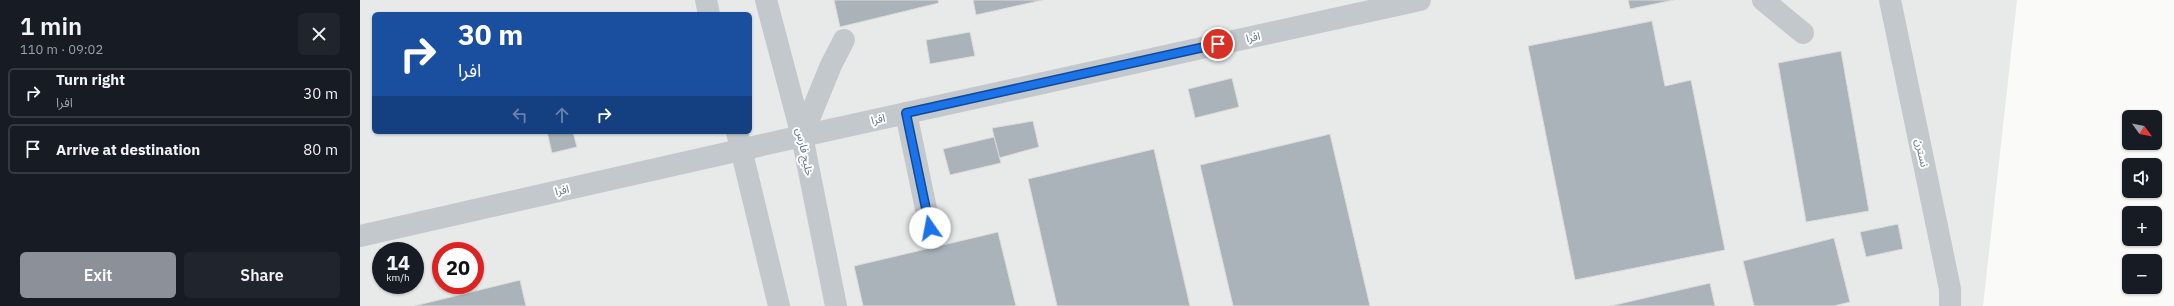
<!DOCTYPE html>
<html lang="en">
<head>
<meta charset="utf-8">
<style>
	:root { --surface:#171b24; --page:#20242c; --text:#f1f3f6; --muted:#9ea1a6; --line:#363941; --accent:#8c9099 }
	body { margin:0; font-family:"IBM Plex Sans","Noto Sans Arabic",sans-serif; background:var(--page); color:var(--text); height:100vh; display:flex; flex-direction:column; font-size:15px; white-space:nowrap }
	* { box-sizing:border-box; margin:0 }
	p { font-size:13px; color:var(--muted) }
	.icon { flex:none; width:22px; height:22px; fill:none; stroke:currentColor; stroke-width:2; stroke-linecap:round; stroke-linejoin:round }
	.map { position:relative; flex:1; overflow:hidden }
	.details { display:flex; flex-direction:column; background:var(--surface); width:360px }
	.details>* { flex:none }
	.hud { position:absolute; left:12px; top:12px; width:380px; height:122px; border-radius:6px; box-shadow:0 1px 3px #0004; background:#1a4fa0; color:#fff; overflow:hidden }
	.needle { width:26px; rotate:123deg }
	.tools { position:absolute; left:1762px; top:110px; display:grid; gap:8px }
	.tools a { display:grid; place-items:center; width:40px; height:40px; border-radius:6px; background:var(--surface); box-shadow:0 1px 3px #0004; font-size:20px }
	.speed { position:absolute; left:12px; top:242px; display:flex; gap:8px; font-size:20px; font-weight:700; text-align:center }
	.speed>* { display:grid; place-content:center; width:52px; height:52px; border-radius:50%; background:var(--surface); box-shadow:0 1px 3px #0004; line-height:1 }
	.speed small { font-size:10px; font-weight:400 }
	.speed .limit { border:6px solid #d22; background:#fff; color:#111 }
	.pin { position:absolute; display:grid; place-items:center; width:34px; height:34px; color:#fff; margin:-17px; border:2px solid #fff; border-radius:50%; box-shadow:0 1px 4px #0007 }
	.me { position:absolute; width:44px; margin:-22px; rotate:348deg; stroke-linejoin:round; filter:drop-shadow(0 0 3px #0008) }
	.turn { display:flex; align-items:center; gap:14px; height:84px; padding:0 20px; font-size:18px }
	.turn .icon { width:52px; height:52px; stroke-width:2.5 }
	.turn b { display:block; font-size:28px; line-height:34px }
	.lanes { display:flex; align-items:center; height:38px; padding:0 20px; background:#0003; justify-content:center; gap:20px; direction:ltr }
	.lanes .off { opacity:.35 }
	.round { display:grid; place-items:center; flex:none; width:42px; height:42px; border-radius:6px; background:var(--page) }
	.summary { display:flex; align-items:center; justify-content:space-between; height:68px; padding:0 20px }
	h1 { font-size:24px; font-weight:600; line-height:30px }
	.cta { display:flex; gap:8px; margin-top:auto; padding:8px 20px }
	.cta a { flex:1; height:46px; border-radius:6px; background:var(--accent); color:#fff; font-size:16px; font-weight:600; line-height:46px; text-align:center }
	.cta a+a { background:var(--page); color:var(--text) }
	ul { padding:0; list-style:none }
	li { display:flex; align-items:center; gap:12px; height:50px; margin:0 8px 6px; padding:0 12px; border:2px solid var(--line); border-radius:6px }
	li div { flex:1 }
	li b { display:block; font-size:15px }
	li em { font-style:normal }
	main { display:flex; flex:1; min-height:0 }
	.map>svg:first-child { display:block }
	.built { fill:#e8e9e9; fill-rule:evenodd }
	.building { fill:#aab3b9; stroke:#dcdcda }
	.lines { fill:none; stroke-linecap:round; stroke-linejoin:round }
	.minor { stroke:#c3c8cc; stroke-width:22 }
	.route-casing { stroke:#114b97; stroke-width:10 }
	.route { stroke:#1a73e8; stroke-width:7 }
	.labels { text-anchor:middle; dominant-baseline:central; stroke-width:4; stroke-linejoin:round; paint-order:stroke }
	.street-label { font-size:11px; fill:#657683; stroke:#fff }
</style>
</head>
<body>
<main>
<section class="details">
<div class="summary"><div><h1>1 min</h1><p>110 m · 09:02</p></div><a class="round"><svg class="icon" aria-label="close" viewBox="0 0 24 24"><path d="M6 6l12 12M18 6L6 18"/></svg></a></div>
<ul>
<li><svg class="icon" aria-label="right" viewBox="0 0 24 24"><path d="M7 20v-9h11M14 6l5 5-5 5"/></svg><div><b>Turn right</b><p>افرا</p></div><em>30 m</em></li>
<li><svg class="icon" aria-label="arrive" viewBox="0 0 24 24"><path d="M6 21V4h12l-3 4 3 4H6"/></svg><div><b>Arrive at destination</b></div><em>80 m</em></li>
</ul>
<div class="cta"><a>Exit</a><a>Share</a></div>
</section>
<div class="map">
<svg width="1814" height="306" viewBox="0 0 1814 306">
	<rect width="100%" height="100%" fill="#fafaf8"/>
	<path class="built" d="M 0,0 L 1657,0 L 1623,306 L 0,306 ZM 14,14 L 390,14 L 390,132 L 14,132 ZM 21,251 L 55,251 L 55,285 L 21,285 ZM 81,251 L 115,251 L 115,285 L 81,285 Z"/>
	<g class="building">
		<path d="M 474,0 L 578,0 L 579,3 L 480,27 Z"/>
		<path d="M 613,0 L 683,0 L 616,15 Z"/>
		<path d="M 1268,0 L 1314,0 L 1270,9 Z"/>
		<path d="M 1292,21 L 1305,86 L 1331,80 L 1365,250 L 1215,280 L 1168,46 Z"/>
		<path d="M 610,32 L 615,56 L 570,64 L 566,40 Z"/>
		<path d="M 1481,51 L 1509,211 L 1446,222 L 1418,63 Z"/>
		<path d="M 872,78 L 879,107 L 835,118 L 828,89 Z"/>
		<path d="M 673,121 L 679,147 L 639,158 L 632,128 Z"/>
		<path d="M 187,132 L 213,132 L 217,147 L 192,153 Z"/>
		<path d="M 970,134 L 1010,306 L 873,306 L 840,165 Z"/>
		<path d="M 634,137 L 641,163 L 590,175 L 583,149 Z"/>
		<path d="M 794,149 L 830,306 L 697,306 L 668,179 Z"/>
		<path d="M 1538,224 L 1543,249 L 1506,257 L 1500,232 Z"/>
		<path d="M 638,232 L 656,306 L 503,306 L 494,266 Z"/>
		<path d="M 1474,238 L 1490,302 L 1474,306 L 1394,306 L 1383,261 Z"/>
		<path d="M 160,280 L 166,306 L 54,306 Z"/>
		<path d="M 1350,283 L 1355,306 L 1250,306 Z"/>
	</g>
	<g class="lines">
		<g class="minor">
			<path d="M 346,0 L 349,14"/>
			<path d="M 406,0 L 442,136 L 476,306"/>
			<path d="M 1403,0 L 1443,33"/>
			<path d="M 1530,0 L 1590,289 L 1590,306"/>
			<path d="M 546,113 L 570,228"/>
			<path d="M 377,132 L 419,306"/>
			<path d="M 442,136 L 471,65 L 484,40"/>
			<path d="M 0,236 L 442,136 L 1060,0"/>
		</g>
	</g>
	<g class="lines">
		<defs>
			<path id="route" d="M 570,228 L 546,113 L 858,44"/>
		</defs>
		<use href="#route" class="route-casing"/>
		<use href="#route" class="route"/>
	</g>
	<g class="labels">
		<g class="street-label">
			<text transform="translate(893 37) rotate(-12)">افرا</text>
			<text transform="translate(518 119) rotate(-12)">افرا</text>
			<text transform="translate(445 152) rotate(78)">خلیج فارس</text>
			<text transform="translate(1562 153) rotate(78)">نسترن</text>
			<text transform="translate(202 190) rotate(-13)">افرا</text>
		</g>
	</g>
</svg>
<div class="tools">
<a><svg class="needle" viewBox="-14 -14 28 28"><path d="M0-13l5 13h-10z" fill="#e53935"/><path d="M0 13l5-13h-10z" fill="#9ea1a6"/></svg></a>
<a><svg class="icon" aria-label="sound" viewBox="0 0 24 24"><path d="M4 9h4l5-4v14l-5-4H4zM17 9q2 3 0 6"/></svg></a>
<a>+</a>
<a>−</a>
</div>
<div class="speed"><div>14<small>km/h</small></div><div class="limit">20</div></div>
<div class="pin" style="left:858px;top:44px;background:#d93025"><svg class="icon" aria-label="arrive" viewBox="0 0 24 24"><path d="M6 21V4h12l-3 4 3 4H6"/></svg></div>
<svg class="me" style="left:570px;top:228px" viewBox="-20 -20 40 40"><circle r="19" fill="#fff"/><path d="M0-13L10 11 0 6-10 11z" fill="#1a73e8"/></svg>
<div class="hud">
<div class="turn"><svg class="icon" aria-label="right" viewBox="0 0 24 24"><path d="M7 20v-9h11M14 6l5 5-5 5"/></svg><div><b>30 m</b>افرا</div></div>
<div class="lanes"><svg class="icon off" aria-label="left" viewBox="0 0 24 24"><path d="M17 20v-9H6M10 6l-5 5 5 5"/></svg><svg class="icon off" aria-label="ahead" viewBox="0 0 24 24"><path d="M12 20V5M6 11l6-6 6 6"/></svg><svg class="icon" aria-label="right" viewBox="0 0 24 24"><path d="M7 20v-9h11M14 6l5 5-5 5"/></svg></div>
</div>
</div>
</main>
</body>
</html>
